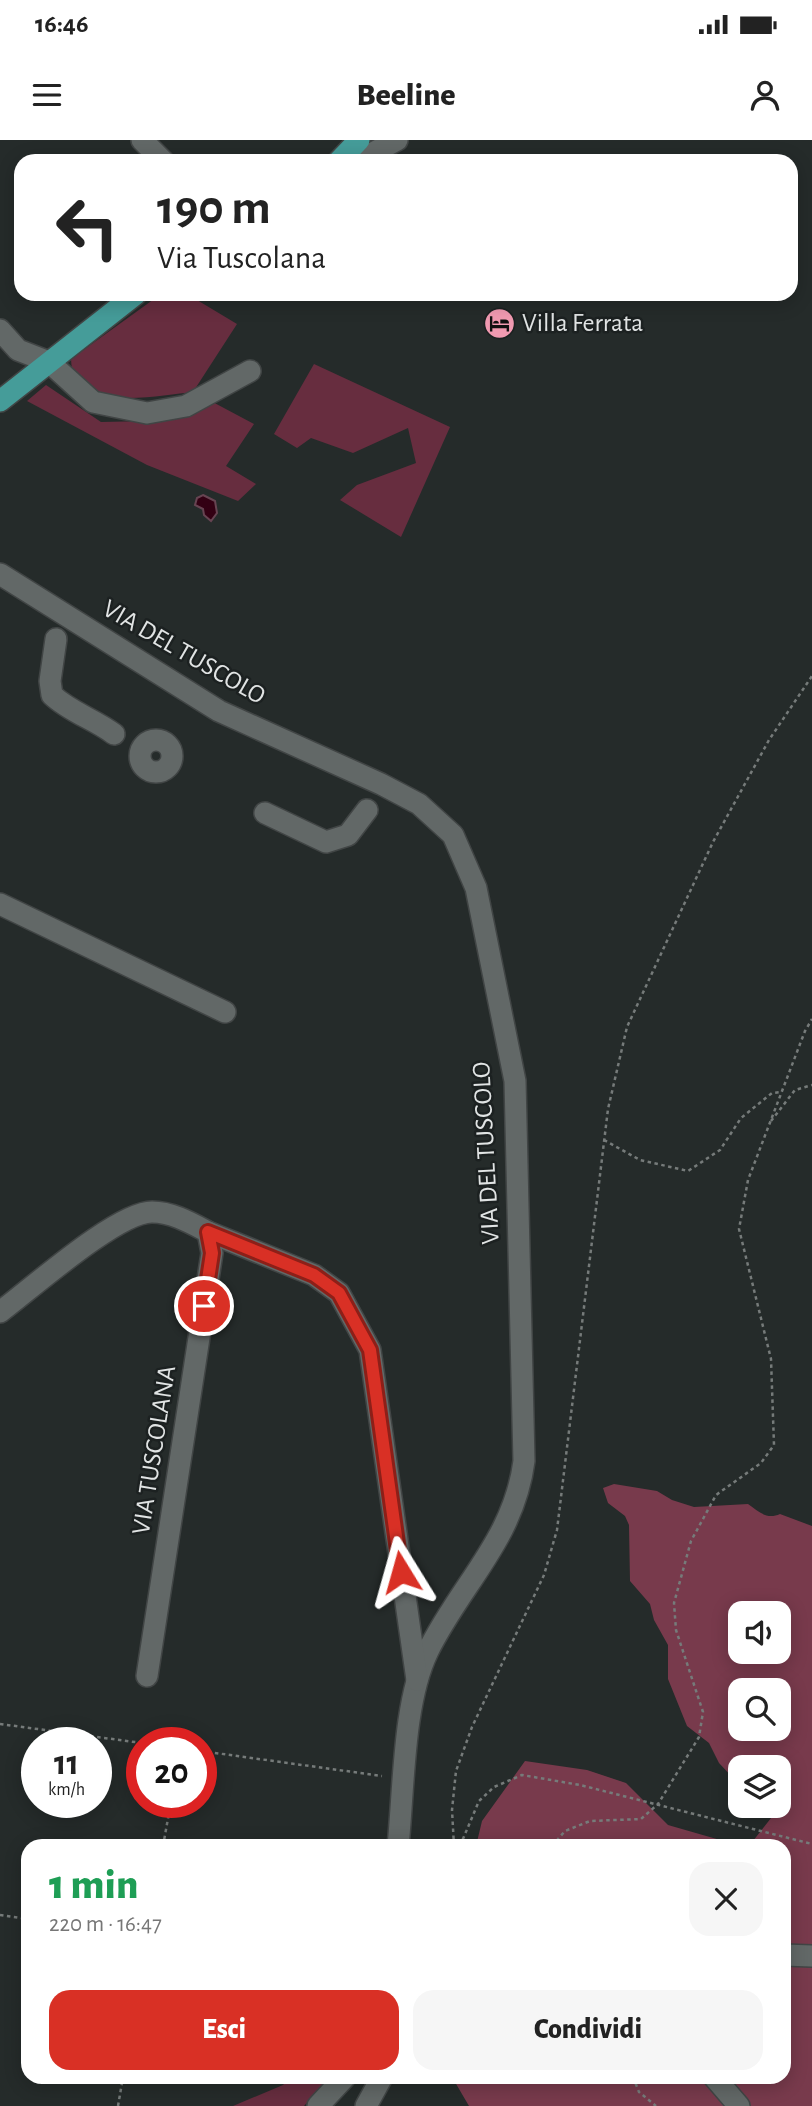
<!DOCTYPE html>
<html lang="it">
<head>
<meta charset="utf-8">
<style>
	:root { --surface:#fff; --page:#f6f6f6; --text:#222; --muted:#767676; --accent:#d93025 }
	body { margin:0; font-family:"Alegreya Sans",sans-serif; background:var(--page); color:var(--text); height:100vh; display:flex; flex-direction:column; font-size:26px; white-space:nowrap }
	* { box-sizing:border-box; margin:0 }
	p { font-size:23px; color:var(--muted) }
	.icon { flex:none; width:38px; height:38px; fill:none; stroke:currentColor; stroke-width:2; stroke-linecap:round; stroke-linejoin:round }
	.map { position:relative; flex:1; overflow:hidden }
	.sheet { position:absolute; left:21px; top:1699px; width:770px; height:245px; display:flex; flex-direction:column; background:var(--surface); border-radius:21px; box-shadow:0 4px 18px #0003 }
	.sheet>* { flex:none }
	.hud { position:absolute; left:14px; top:14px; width:784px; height:147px; border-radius:21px; box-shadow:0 4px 18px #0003; background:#fff; color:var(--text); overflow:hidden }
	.buttons { position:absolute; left:728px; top:1461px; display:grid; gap:14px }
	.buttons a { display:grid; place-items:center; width:63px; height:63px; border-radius:14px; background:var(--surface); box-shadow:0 4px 18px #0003; font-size:35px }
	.speed { position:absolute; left:21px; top:1587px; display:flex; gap:14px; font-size:35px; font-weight:700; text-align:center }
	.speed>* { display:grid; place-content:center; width:91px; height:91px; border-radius:50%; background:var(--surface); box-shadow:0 4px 18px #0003; line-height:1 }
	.speed small { font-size:18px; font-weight:400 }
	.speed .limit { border:10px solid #d22; background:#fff; color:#111 }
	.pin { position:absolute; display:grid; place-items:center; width:60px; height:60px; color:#fff; margin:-30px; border:4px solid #fff; border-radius:50%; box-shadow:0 2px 7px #0007 }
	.me { position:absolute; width:77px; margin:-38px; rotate:352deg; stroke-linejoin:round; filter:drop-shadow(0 0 5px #0008) }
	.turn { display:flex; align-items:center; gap:24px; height:147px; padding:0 28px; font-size:32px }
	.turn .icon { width:91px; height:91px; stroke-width:2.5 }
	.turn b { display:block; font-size:49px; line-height:60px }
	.round { display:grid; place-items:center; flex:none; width:74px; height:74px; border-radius:21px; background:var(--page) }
	.summary { display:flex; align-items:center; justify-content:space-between; height:119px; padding:0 28px }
	h1 { font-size:42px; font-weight:800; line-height:52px; color:#1e9e55 }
	.action { display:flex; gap:14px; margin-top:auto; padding:14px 28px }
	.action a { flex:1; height:80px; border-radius:21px; background:var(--accent); color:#fff; font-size:28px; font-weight:800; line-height:80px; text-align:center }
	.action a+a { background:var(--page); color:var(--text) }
	.status { display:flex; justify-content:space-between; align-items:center; height:49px; padding:0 35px; background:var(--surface); direction:ltr }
	.status svg { height:19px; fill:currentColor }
	header { display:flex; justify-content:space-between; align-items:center; height:91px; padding:0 28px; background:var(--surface); font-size:32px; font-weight:800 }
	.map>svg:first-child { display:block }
	.green { fill:#672d3f }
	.forest { fill:#783a4c; fill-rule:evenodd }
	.water { fill:#330013; stroke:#674452; stroke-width:2 }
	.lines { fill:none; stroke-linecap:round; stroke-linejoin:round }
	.minor-casing { stroke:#414545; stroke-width:24 }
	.major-casing { stroke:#414545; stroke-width:24 }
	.path { stroke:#767b7a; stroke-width:2.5; stroke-dasharray:3.5 3.5; stroke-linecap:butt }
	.minor { stroke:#626867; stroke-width:21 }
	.major { stroke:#459c99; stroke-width:21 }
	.route-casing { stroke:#8d1f18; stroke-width:18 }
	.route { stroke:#d93025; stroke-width:12 }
	.labels { text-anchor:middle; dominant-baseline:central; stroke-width:5; stroke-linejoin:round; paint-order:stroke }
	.poi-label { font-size:26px; fill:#e1e4e4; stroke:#1c2121; text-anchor:start }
	.street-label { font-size:26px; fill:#e1e4e4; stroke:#1c2121 }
</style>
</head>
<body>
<div class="status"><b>16:46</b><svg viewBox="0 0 49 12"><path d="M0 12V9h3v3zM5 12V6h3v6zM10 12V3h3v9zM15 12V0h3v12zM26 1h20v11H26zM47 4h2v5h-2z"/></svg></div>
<header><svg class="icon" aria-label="menu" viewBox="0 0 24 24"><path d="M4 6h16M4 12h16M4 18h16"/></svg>Beeline<svg class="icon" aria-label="person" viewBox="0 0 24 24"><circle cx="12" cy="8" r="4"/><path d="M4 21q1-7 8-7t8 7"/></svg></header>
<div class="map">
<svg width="812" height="1966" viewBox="0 0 812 1966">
	<rect width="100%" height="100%" fill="#252b2a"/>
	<g class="green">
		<path d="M 161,154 L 187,154 L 237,184 L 193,252 C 158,255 72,275 71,219 Z"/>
		<path d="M 314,224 L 450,287 L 401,397 L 340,360 L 357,345 L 416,323 L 408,288 L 353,313 L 311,298 L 297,308 L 274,294 Z"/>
		<path d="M 46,245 L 101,282 L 150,281 L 207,259 L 254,284 L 226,326 L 256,344 L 238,361 L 147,325 L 27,261 Z"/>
		<path d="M 291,1937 L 330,1937 L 304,1966 L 233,1966 L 283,1945 Z"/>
	</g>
	<g class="forest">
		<path d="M 614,1344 L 657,1351 L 672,1360 L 694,1367 L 748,1364 C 759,1372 767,1380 780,1374 L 812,1386 L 812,1966 L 469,1966 L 452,1937 L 784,1937 L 784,1706 L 749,1706 L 786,1659 L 779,1640 L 779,1628 L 740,1628 L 740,1641 L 734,1639 L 719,1623 L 709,1603 L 687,1586 L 668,1539 L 668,1505 L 654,1480 L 650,1464 L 630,1441 L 629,1385 L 625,1376 L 608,1363 L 603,1348 ZM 740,1474 L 779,1474 L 779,1512 L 740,1512 ZM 740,1550 L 779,1550 L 779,1589 L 740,1589 Z"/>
		<path d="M 525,1621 L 587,1630 L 626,1643 L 668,1685 L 741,1706 L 476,1706 L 482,1681 Z"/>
	</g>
	<path class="water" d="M 203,355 L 215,361 L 217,373 L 211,381 L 204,375 L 203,369 L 195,365 L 197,358 Z"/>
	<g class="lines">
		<defs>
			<g id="minor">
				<path d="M 142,0 L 163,21"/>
				<path d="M 358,21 L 397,0"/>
				<path d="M 0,190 L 18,210 L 49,222 L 93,262 L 147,273 L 186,266 L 250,231"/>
				<path d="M 0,434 L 219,571 L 381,644 L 419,664 L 453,695 L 476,748 L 515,941 L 524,1321 C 514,1399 461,1444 428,1511 C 403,1562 404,1648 398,1706"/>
				<path d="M 56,499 L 50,541 L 52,555 C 70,572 94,579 114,594"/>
				<circle cx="156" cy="616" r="16"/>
				<path d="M 265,673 L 326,702 L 348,695 L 367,670"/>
				<path d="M 0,764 L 225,872"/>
				<path d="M 208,1092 L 314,1135 L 339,1153 L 370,1210 L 417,1540"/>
				<path d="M 0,1172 C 31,1149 117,1072 152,1072 C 172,1072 191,1083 208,1092 L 212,1113 L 147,1536"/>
				<path d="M 784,1815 L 812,1816"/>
				<path d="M 714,1937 L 739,1966"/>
				<path d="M 318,1966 L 345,1937"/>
				<path d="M 366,1966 L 382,1937"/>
			</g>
			<g id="major">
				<path d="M 339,21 L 359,0"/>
				<path d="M 0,261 L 136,154"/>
			</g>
		</defs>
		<use href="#minor" class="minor-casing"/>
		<use href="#major" class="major-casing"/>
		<g class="path">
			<path d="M 771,981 L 795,950 L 812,945"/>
			<path d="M 604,1000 L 640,1020 L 688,1031 L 720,1010 L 741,978 L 772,953 L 781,952"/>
			<path d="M 0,1584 L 142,1603"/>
			<path d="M 201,1611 L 382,1636"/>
			<path d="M 163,1706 L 171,1662"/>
			<path d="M 454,1706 L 452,1670 L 456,1631 L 472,1587 L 544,1435 L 557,1390 L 608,969 L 627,887 L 713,702 L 769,600 L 812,536"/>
			<path d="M 460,1706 L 479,1661 L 494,1647 L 522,1635 L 580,1645 L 812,1704"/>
			<path d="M 552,1706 L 565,1691 L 590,1681 L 641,1679 L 658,1664 L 699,1597 L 703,1572 L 676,1490 L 674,1463 L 691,1401 L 716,1355 L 761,1323 L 774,1305 L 771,1219 L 739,1089 L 748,1040 L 805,891 L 812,879"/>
			<path d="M 0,1775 L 28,1779"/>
			<path d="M 633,1937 L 639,1952 L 656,1966"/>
			<path d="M 118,1966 L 123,1937"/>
		</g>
		<use href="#minor" class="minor"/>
		<use href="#major" class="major"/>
	</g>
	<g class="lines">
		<defs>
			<path id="route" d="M 204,1166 L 212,1113 L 208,1092 L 314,1135 L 339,1153 L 370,1210 L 401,1432"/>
		</defs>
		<use href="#route" class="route-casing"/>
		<use href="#route" class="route"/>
	</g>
	<defs>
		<symbol id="hotel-disc" viewBox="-11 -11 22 22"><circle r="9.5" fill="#f19ab1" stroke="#1c2121"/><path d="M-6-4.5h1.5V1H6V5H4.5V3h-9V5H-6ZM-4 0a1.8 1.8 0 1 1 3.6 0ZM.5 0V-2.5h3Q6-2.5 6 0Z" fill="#111"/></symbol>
	</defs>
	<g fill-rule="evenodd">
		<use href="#hotel-disc" x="482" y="166" width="35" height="35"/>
	</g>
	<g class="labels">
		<g class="poi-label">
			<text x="522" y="183">Villa Ferrata</text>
		</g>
		<g class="street-label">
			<text transform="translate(184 512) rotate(30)">VIA DEL TUSCOLO</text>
			<text transform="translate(486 1013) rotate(-93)">VIA DEL TUSCOLO</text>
			<text transform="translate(154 1310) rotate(-81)">VIA TUSCOLANA</text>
		</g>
	</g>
</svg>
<div class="buttons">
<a><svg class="icon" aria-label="sound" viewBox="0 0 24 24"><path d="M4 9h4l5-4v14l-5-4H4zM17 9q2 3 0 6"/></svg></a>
<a><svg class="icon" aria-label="search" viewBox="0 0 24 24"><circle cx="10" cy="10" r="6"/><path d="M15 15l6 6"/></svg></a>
<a><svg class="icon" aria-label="layers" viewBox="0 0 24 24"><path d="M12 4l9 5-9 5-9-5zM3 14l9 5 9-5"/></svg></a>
</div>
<div class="speed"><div>11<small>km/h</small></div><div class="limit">20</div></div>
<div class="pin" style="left:204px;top:1166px;background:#d93025"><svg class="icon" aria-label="arrive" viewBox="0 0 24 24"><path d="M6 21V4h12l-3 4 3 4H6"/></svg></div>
<svg class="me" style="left:401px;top:1432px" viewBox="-20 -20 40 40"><path d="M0-17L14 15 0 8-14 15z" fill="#d93025" stroke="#fff" stroke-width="4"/></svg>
<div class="hud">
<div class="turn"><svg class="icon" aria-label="left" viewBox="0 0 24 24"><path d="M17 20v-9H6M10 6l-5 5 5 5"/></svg><div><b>190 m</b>Via Tuscolana</div></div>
</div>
<section class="sheet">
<div class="summary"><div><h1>1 min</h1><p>220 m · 16:47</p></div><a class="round"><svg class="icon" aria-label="close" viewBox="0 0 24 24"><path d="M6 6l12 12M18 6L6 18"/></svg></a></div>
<div class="action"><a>Esci</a><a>Condividi</a></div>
</section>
</div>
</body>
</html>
